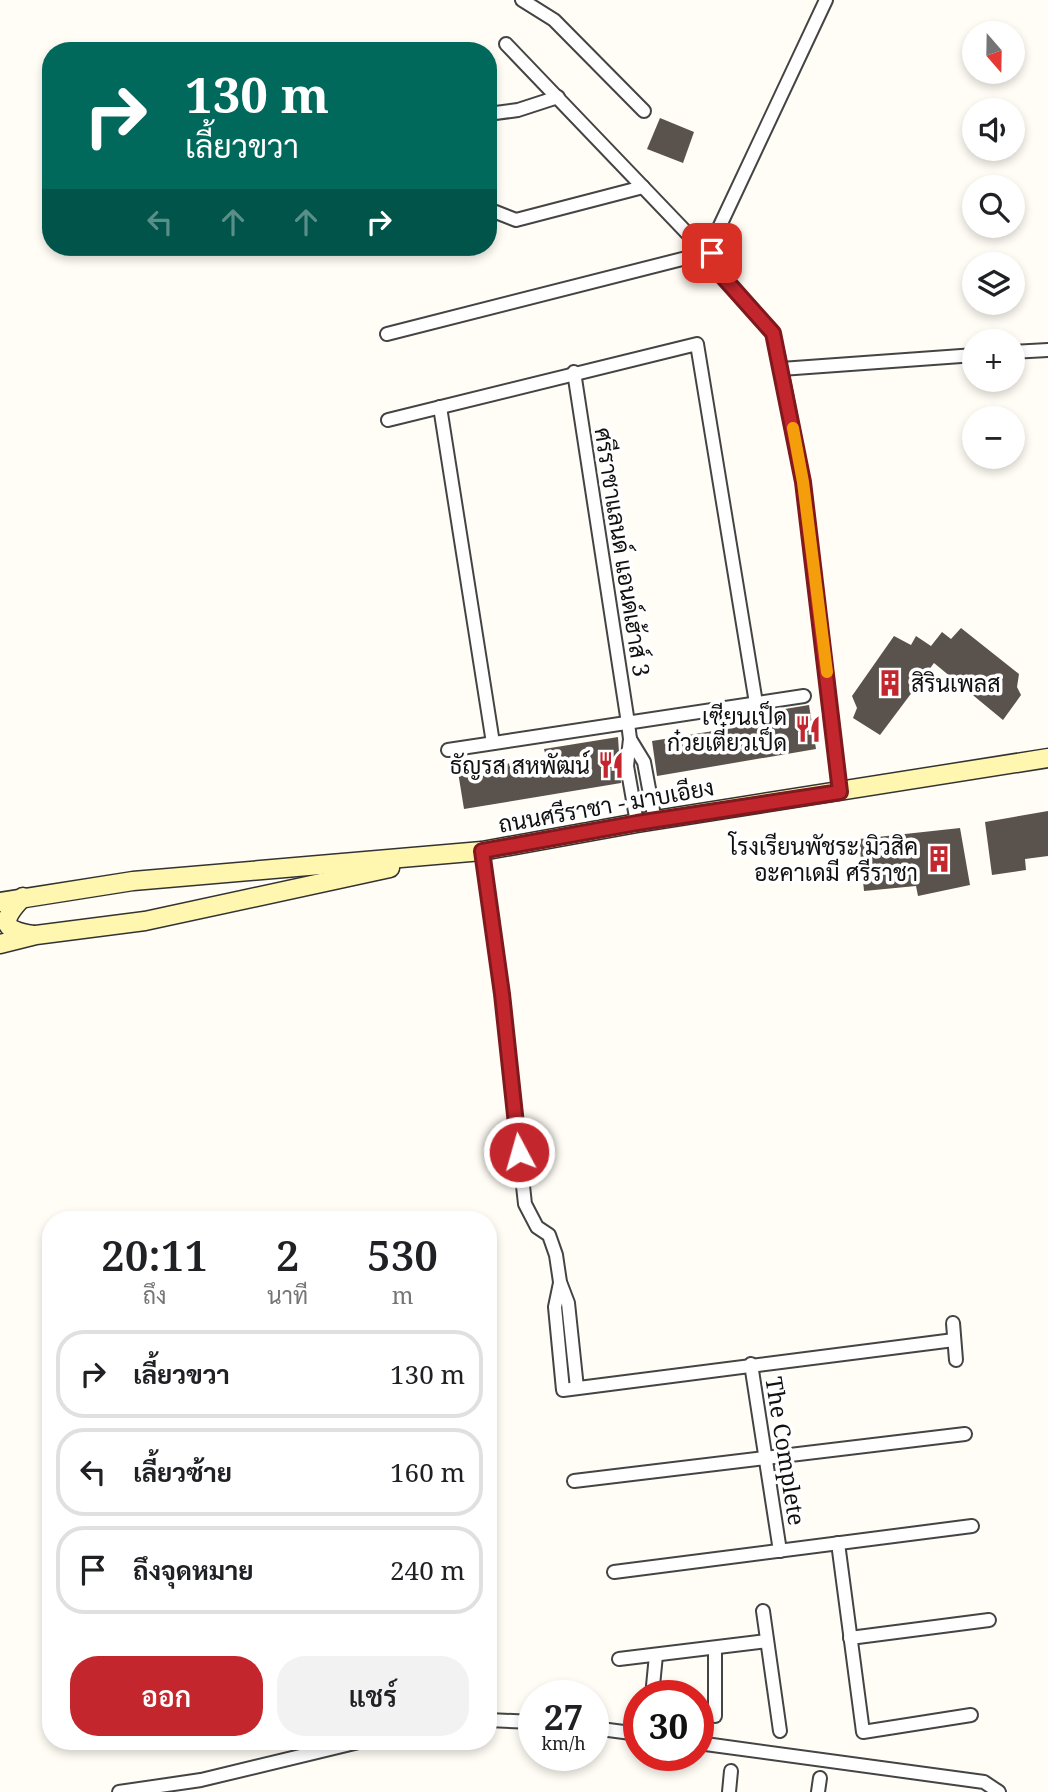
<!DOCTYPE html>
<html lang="th">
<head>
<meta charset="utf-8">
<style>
	:root { --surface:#fff; --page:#f2f2f2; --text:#202124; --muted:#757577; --line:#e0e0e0; --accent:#c4262e }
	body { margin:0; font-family:"Noto Serif",Sarabun,serif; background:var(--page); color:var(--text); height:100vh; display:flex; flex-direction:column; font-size:26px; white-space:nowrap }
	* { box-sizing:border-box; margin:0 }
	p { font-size:23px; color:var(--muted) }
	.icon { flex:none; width:38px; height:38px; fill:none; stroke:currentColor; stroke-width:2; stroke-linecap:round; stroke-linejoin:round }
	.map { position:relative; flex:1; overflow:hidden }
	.drawer { position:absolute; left:42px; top:1211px; width:455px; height:539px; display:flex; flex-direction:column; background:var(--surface); border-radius:28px; box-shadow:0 4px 10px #0003 }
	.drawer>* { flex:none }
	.top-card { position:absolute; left:42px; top:42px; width:455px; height:214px; border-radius:28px; box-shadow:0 4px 10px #0003; background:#00695c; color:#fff; overflow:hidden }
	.needle { width:46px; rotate:160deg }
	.buttons { position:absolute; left:962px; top:21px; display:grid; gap:14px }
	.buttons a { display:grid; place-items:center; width:63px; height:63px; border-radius:50%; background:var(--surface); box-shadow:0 4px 10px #0003; font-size:35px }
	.speed { position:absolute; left:518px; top:1680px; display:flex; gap:14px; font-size:35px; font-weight:700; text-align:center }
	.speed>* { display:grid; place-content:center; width:91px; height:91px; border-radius:50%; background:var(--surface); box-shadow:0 4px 10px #0003; line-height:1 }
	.speed small { font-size:18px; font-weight:400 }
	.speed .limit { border:10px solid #d22; background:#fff; color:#111 }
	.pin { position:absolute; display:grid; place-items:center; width:60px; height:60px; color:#fff; margin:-30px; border-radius:14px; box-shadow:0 4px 10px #0006 }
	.me { position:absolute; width:77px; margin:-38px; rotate:354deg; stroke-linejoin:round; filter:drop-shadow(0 0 5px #0008) }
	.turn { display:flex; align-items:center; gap:24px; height:147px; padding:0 28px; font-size:32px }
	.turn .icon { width:91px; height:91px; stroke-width:2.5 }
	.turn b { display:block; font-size:49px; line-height:60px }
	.lanes { display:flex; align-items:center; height:66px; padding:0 28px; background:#0003; justify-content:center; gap:35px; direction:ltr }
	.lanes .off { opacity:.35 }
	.eta { display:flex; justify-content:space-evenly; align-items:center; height:119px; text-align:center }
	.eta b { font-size:42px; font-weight:600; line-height:49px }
	.primary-button { display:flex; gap:14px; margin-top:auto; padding:14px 28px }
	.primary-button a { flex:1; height:80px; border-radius:28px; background:var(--accent); color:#fff; font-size:28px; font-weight:600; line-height:80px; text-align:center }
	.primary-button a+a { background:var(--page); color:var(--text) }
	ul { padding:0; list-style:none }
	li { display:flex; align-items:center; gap:21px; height:88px; margin:0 14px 10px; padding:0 14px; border:4px solid var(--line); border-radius:28px }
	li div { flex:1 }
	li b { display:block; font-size:26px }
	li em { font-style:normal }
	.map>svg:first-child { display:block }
	.building { fill:#5a524d }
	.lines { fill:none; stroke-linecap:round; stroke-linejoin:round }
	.street-casing { stroke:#444; stroke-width:16 }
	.secondary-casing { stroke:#333; stroke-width:21 }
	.street { stroke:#fff; stroke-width:12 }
	.secondary { stroke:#fff6b0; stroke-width:18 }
	.route-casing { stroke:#7f191e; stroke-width:18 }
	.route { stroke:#c4262e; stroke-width:12 }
	.slow { stroke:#f59e0b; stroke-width:12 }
	.labels { text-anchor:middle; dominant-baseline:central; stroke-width:7; stroke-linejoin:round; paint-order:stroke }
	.street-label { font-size:23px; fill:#111; stroke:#fff }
	.poi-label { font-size:23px; fill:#111; stroke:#fff; text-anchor:end }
</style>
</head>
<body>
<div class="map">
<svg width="1048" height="1792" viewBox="0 0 1048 1792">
	<rect width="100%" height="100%" fill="#fffdf5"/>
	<g class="building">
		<path d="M 660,118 L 694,132 L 683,163 L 647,149 Z"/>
		<path d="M 961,628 L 1019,674 L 1017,687 L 1021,695 L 1003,720 L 934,663 L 880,735 L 853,718 L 857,708 L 852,696 L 894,636 L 911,645 L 916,636 L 931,646 L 942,632 L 951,639 Z"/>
		<path d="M 809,705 L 816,749 L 657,776 L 652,741 L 750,725 L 749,715 Z"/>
		<path d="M 618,737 L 621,783 L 464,809 L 458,772 L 546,757 L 544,749 Z"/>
		<path d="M 1048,811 L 1048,856 L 1025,859 L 1026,870 L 992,875 L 985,822 Z"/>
		<path d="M 960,828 L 970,885 L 918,896 L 916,886 L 864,891 L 859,839 Z"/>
	</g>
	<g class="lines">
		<defs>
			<g id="street">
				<path d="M 522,0 L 554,20 L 644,111"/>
				<path d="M 826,0 L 717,232 L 713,253 L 715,268 L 773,333 L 781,369 L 803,482 L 840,792"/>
				<path d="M 506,44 L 709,256"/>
				<path d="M 488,114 L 518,110 L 558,97"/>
				<path d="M 488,209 L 516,220 L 643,187"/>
				<path d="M 387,334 L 706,253"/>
				<path d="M 1013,352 L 1048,350"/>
				<path d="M 781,369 L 975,355"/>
				<path d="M 574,372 L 628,723 L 630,739 L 627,766 L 637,823"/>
				<path d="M 440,407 L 493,743"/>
				<path d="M 388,420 L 697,344 L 756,703"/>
				<path d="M 630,739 L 644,762 L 655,821"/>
				<path d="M 448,750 L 804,696"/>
				<path d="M 482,851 L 502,994 L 525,1204 L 537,1227 L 549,1235 L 556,1255 L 560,1282 L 568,1303 L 577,1388"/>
				<path d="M 560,1283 L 555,1307 L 563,1390 L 954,1340"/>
				<path d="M 953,1323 L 956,1360"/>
				<path d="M 751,1364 L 780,1551"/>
				<path d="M 574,1481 L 965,1434"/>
				<path d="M 838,1543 L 863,1732 L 971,1715"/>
				<path d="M 614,1572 L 972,1526"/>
				<path d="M 763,1611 L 780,1731"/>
				<path d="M 850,1638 L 989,1620"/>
				<path d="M 619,1659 L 767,1641"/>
				<path d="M 652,1696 L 656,1655"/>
				<path d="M 715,1716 L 715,1648"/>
				<path d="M 488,1720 L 534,1722"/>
				<path d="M 593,1728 L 639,1734"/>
				<path d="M 698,1743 L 984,1782 L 999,1792"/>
				<path d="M 119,1792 L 201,1780 L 363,1741"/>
				<path d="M 729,1792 L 731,1771"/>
				<path d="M 818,1792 L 820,1778"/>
			</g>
			<g id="secondary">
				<path d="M 23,897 C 1,920 0,930 33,935"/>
				<path d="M 0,902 L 133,881 L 482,851 L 637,823 L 1048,758"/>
				<path d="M 0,944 L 36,935 L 145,921 L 390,868"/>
			</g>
		</defs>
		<use href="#street" class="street-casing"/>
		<use href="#secondary" class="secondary-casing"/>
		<use href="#street" class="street"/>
		<use href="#secondary" class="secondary"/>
	</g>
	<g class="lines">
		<defs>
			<path id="route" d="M 519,1152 L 502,994 L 482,851 L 637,823 L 840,792 L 803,482 L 773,333 L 715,268 L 712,253"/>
		</defs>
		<use href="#route" class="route-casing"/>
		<use href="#route" class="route"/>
		<path class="slow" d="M 793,428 L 803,482 L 827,672"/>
	</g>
	<defs>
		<symbol id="building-bare" viewBox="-9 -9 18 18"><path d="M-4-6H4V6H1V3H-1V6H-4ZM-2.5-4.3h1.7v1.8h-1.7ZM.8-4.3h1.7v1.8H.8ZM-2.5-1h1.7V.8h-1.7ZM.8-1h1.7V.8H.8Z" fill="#c4262e" stroke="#fff" stroke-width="2.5" paint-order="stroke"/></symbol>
		<symbol id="restaurant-bare" viewBox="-9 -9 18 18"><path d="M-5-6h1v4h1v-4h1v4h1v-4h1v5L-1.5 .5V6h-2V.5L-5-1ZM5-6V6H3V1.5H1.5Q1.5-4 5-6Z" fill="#c4262e" stroke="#fff" stroke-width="2.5" paint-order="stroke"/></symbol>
	</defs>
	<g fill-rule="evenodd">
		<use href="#building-bare" x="871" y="664" width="38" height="38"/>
		<use href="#restaurant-bare" x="789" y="710" width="38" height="38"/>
		<use href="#restaurant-bare" x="592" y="746" width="38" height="38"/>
		<use href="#building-bare" x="920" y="840" width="38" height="38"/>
	</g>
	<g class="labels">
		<g class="street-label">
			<text transform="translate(623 552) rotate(81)">ศรีราชาแลนด์ แอนด์เฮ้าส์ 3</text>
			<text transform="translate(606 805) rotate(-10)">ถนนศรีราชา - มาบเอียง</text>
			<text transform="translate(786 1451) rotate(81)">The Complete</text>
		</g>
		<g class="poi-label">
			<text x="911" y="683" text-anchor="start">สิรินเพลส</text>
			<text x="787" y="716">เซียนเป็ด<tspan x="787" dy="26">ก๋วยเตี๋ยวเป็ด</tspan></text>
			<text x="590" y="765">ธัญรส สหพัฒน์</text>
			<text x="918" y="846">โรงเรียนพัชระ มิวสิค<tspan x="918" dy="26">อะคาเดมี ศรีราชา</tspan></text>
		</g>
	</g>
</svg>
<div class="buttons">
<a><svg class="needle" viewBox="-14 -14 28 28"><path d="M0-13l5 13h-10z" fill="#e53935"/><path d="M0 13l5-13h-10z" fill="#757577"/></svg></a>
<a><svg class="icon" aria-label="sound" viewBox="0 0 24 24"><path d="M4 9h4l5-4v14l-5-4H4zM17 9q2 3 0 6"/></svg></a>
<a><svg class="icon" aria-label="search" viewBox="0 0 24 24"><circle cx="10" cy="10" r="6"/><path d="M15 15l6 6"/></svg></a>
<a><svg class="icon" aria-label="layers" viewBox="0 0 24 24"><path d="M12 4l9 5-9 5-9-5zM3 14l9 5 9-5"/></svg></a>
<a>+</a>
<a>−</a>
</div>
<div class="speed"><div>27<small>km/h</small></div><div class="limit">30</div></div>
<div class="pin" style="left:712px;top:253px;background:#d93025"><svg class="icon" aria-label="arrive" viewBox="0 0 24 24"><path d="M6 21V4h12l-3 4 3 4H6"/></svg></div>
<svg class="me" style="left:519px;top:1152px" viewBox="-20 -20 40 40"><circle r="17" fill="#c4262e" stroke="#fff" stroke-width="3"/><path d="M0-11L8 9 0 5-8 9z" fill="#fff"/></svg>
<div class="top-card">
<div class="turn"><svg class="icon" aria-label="right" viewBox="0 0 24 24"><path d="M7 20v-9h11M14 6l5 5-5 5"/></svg><div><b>130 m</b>เลี้ยวขวา</div></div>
<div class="lanes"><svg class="icon off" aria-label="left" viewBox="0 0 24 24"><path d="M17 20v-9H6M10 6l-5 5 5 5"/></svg><svg class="icon off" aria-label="ahead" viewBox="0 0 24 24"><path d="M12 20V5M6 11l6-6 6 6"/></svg><svg class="icon off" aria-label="ahead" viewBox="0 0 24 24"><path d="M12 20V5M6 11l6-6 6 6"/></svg><svg class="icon" aria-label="right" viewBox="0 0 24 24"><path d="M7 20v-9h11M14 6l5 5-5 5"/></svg></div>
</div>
<section class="drawer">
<div class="eta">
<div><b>20:11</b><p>ถึง</p></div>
<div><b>2</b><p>นาที</p></div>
<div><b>530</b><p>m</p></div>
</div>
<ul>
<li><svg class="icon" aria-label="right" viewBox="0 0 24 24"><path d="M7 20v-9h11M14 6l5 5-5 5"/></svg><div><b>เลี้ยวขวา</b></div><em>130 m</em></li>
<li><svg class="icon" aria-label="left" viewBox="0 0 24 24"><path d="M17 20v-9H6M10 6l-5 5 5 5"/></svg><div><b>เลี้ยวซ้าย</b></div><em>160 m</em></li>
<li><svg class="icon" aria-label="arrive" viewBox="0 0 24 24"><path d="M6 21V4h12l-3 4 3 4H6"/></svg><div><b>ถึงจุดหมาย</b></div><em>240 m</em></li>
</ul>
<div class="primary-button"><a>ออก</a><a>แชร์</a></div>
</section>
</div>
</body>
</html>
